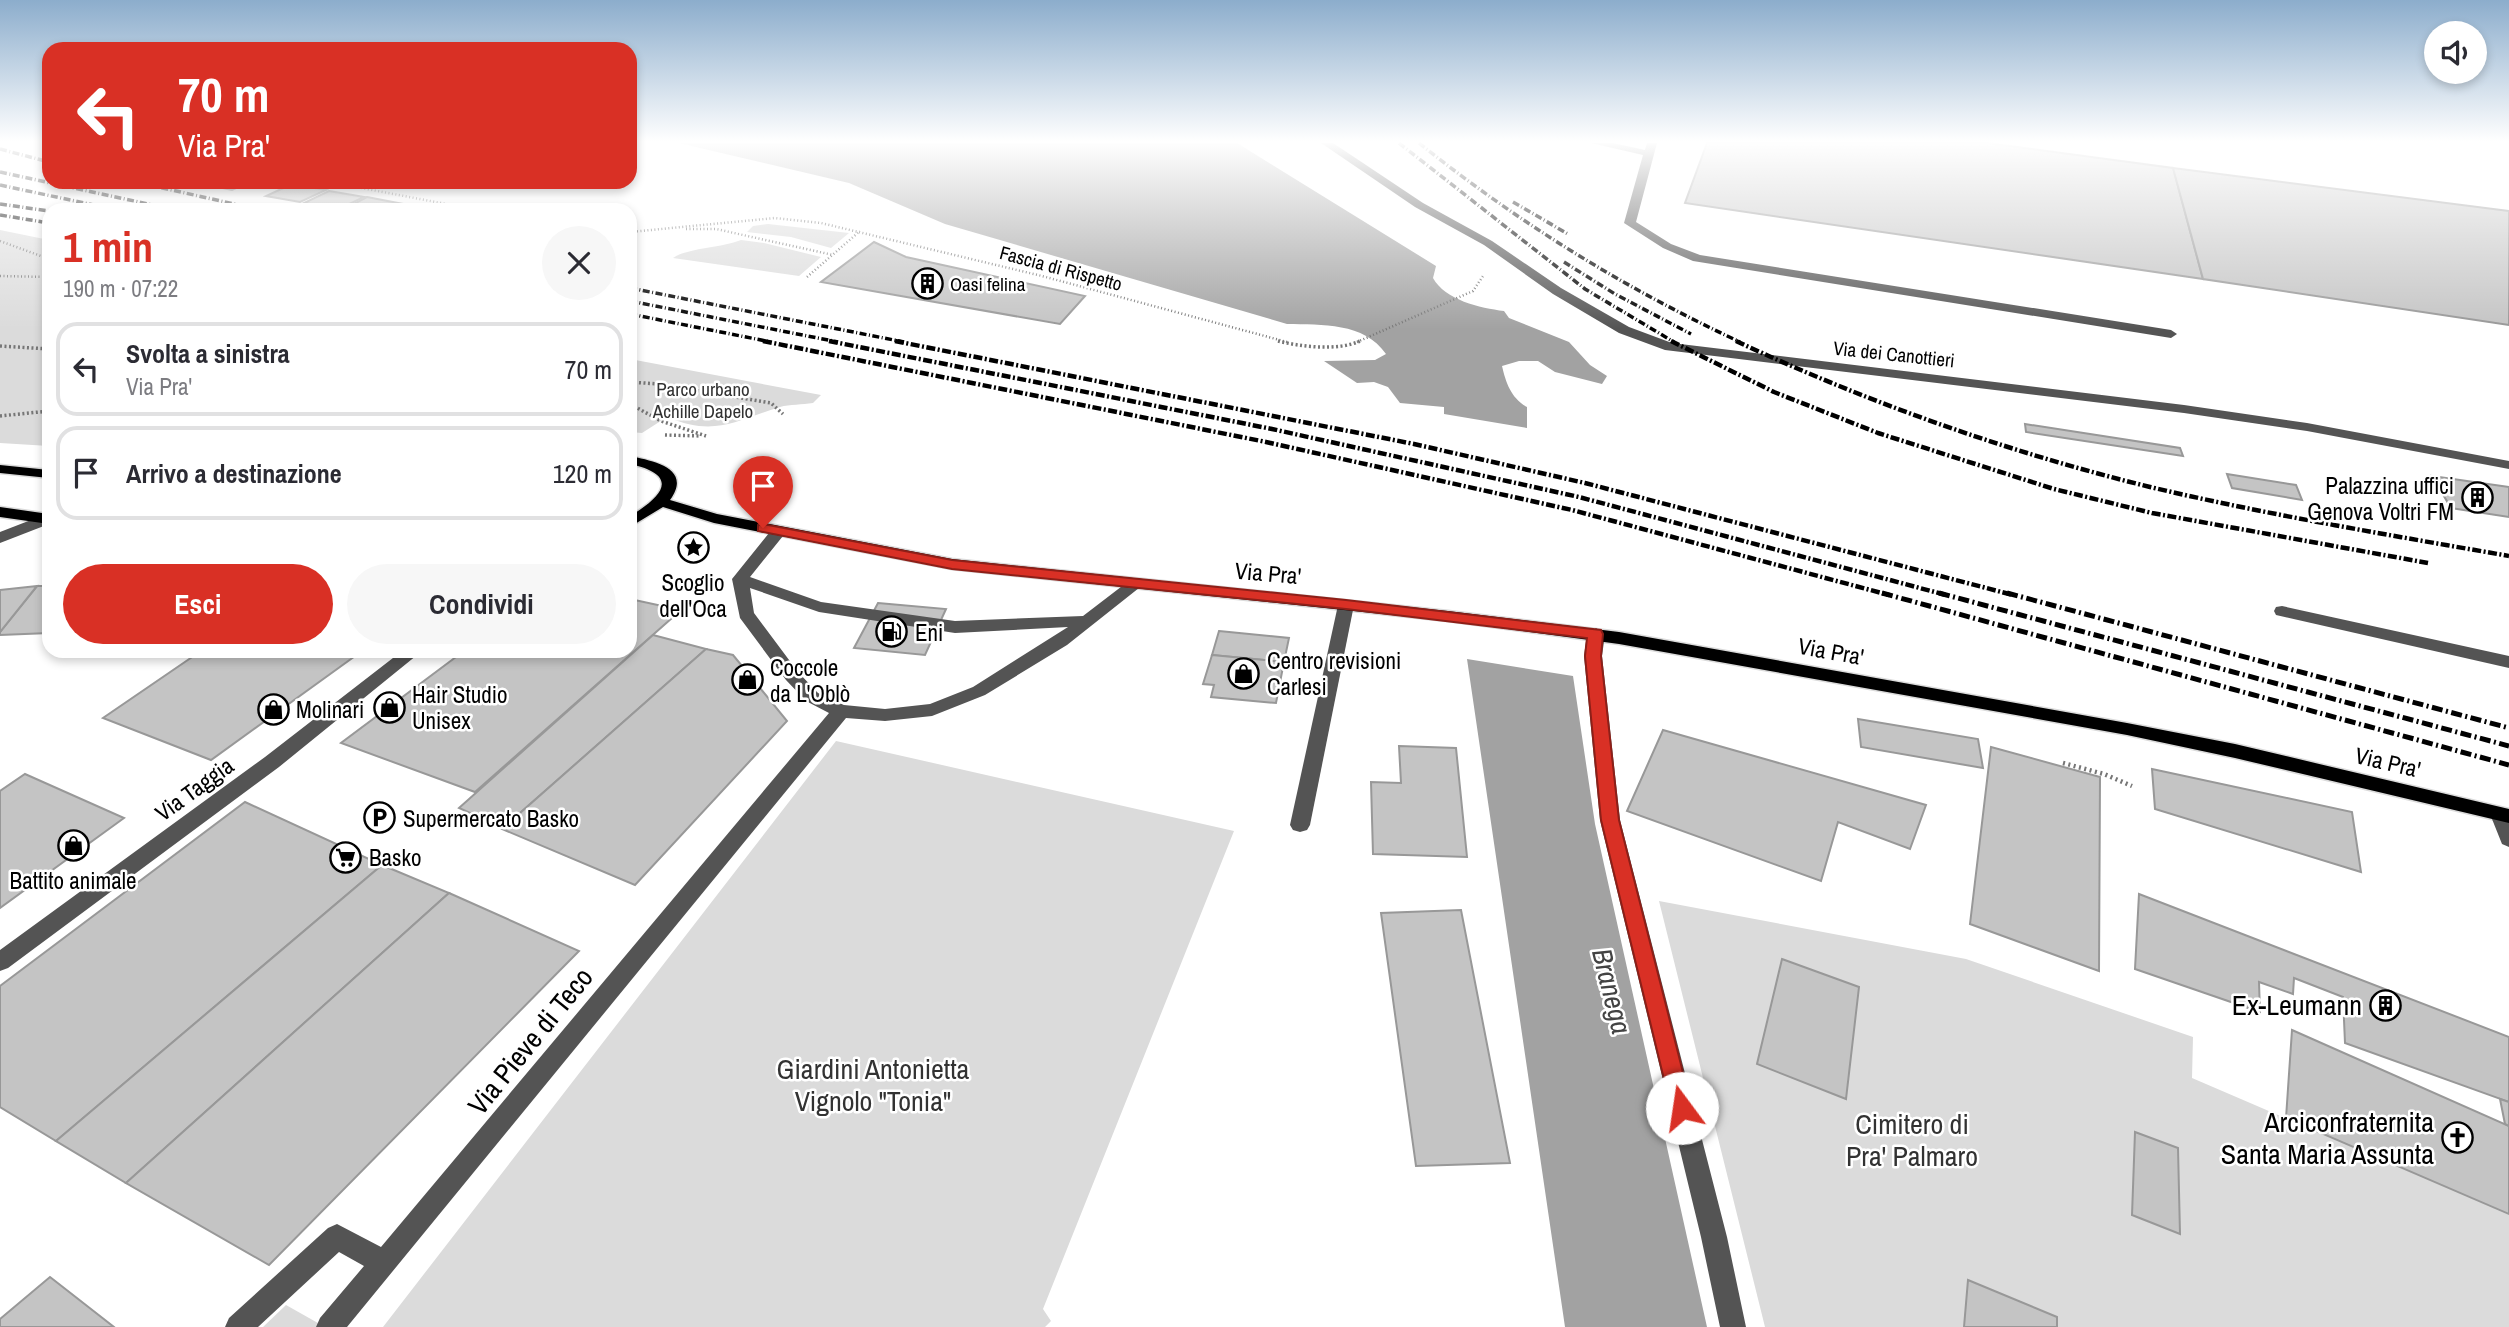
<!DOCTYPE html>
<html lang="it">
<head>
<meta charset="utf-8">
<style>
	:root { --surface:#fff; --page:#f7f7f7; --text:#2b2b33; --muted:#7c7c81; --line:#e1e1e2; --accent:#d93025 }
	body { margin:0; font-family:"Archivo Narrow",sans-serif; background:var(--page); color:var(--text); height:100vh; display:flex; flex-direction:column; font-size:26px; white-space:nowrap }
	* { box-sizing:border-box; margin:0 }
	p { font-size:23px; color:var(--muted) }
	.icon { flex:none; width:38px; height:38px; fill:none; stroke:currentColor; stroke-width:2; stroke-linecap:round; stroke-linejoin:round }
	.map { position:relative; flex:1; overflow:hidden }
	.side { position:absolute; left:42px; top:203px; width:595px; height:455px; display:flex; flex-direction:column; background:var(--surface); border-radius:21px; box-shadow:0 4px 10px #0003 }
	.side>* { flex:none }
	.guide { position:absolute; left:42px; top:42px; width:595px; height:147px; border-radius:21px; box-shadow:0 4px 10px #0003; background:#d93025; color:#fff; overflow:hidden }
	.fabs { position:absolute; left:2424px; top:21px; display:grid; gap:14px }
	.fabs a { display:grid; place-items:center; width:63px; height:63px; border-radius:50%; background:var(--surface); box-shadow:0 4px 10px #0003; font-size:35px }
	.pin { position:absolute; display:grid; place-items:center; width:60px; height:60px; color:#fff; margin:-72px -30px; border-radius:50% 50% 50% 0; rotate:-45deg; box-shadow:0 0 7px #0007 }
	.pin .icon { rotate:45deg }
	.me { position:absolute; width:77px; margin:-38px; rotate:346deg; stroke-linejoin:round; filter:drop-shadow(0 0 5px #0008) }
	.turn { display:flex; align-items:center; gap:24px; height:147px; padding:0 21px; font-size:32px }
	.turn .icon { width:91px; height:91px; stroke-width:2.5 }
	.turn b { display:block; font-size:49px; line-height:60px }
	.round { display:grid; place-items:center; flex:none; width:74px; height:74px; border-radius:37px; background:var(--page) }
	.overview { display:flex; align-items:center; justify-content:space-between; height:119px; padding:0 21px }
	h1 { font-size:42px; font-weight:700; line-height:52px; color:var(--accent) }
	.primary-button { display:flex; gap:14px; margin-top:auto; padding:14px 21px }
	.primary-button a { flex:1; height:80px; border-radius:42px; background:var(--accent); color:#fff; font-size:28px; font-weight:700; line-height:80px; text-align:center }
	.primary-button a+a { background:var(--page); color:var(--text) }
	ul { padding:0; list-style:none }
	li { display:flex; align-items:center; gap:21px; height:94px; margin:0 14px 10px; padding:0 7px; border:4px solid var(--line); border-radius:21px }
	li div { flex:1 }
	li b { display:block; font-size:26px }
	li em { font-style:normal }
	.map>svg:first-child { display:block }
	.green { fill:#dbdbdb }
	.water { fill:#a2a2a2 }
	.building { fill:#c4c4c4; stroke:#989898; stroke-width:2 }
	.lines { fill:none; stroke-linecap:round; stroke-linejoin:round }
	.major-casing { stroke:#dbdbdb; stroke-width:3 }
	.path-far2 { stroke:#767676; stroke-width:2.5; stroke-dasharray:1 2.5; stroke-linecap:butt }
	.path-far1 { stroke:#767676; stroke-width:3.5; stroke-dasharray:2 2.5; stroke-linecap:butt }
	.path { stroke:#767676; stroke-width:4.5; stroke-dasharray:2 3.5; stroke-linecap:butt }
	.minor { fill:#545454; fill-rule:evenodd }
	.major { fill:#000; fill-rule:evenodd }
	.rail-far2 { stroke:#000; stroke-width:3.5; stroke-dasharray:7 2.5 1 2.5; stroke-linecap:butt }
	.rail-far1 { stroke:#000; stroke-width:4.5; stroke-dasharray:9 2.5 2 2.5; stroke-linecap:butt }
	.rail { stroke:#000; stroke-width:5; stroke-dasharray:11 3.5 2 3.5; stroke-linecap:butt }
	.route { fill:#d93025; stroke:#8d1f18; stroke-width:2 }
	.labels { text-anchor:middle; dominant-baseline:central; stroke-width:5; stroke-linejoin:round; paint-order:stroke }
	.far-street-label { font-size:19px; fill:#000; stroke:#fff }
	.far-poi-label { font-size:19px; fill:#000; stroke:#fff; text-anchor:start }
	.far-park-label { font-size:19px; fill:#323232; stroke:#fff }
	.poi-label { font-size:23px; fill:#000; stroke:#fff; text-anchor:start }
	.street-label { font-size:23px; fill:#000; stroke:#fff }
	.near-water-label { font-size:28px; font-style:italic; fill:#434343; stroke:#fff }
	.near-poi-label { font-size:28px; fill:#000; stroke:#fff; text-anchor:end }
	.near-street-label { font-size:28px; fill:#000; stroke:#fff }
	.near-park-label { font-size:28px; fill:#323232; stroke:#fff }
</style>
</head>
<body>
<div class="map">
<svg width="2509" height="1327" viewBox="0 0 2509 1327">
	<rect width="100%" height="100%" fill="#fff"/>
	<g class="green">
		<path d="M 768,224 L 849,233 L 831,248 L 791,237 L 747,232 L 753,226 Z"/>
		<path d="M 0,230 L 49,240 L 49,446 L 0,443 Z"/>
		<path d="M 741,240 L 764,243 L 821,257 L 799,276 L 673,258 C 687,248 721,248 741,240 Z"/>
		<path d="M 630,359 L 821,395 L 813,403 C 802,405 790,404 780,407 C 734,421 715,437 667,417 L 642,433 L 630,432 Z"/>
		<path d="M 836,741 L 1234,831 L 1043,1309 L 1051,1321 L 1045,1327 L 383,1327 Z"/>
		<path d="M 1659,901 L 1966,959 L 2193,1037 L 2192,1078 L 2509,1214 L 2509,1327 L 1765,1327 Z"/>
		<path d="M 286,1305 L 325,1327 L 263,1327 Z"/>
	</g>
	<g class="water">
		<path d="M 679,143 L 1237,143 L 1436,266 L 1433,278 C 1445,300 1480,308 1504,311 L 1509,318 L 1569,342 L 1590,365 L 1607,376 L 1602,384 L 1555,372 L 1538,361 L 1519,361 L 1502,366 C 1506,383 1511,398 1527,407 L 1527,428 L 1444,414 L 1444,407 L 1400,403 L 1388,387 L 1374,382 L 1357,383 L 1324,361 L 1375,360 L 1386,354 C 1364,322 1322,325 1287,324 L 945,224 L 849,183 Z"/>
		<path d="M 1467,659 L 1573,676 L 1595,824 L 1707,1327 L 1565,1327 Z"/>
	</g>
	<g class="building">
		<path d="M 1707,143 L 1987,143 L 2173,168 L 2203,279 L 1685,203 Z"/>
		<path d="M 2173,168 L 2509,211 L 2509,325 L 2203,279 Z"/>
		<path d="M 194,182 L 249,182 L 232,190 Z"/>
		<path d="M 292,184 L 326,190 L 300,202 L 266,196 Z"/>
		<path d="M 329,191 L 364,197 L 339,209 L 304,203 Z"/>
		<path d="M 367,197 L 403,204 L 391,210 L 342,210 Z"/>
		<path d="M 874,242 L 906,257 L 1085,296 L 1060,324 L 821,282 Z"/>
		<path d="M 2025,424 L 2180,448 L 2183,456 L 2026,432 Z"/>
		<path d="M 2227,474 L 2296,485 L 2302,500 L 2232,488 Z"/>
		<path d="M 2432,476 L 2509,487 L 2509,517 L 2451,508 Z"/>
		<path d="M 37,586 L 49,586 L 49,633 L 0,635 L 0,632 Z"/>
		<path d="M 37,586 L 0,632 L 0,590 Z"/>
		<path d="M 630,599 L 681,610 L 475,792 L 341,743 L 464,651 L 630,651 Z"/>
		<path d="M 878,603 L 946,609 L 925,655 L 854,648 Z"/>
		<path d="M 1219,631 L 1289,638 L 1284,662 L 1212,655 Z"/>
		<path d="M 653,635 L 706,649 L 503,828 L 459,808 Z"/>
		<path d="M 706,649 L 733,655 L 787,721 L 635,885 L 502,829 Z"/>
		<path d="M 201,651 L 362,651 L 211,760 L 103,718 Z"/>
		<path d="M 1212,655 L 1284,662 L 1276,703 L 1211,697 L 1214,685 L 1203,684 Z"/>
		<path d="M 1858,719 L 1978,739 L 1983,768 L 1861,747 Z"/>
		<path d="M 1663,730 L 1926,805 L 1910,849 L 1838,822 L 1821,881 L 1627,811 Z"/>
		<path d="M 1399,746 L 1456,748 L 1467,857 L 1373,854 L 1371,782 L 1401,783 Z"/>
		<path d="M 1991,747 L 2100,777 L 2099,971 L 1970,924 Z"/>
		<path d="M 2152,769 L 2352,812 L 2361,872 L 2155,809 Z"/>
		<path d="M 25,774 L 124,818 L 0,908 L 0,791 Z"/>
		<path d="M 245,802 L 382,865 L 56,1141 L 0,1107 L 0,986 Z"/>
		<path d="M 382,865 L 449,893 L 126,1183 L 56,1141 Z"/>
		<path d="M 449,893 L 579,951 L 269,1265 L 126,1183 Z"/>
		<path d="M 2139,894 L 2509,1037 L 2509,1102 L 2345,1043 L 2343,997 L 2294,978 L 2293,994 L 2259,982 L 2260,1012 L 2135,969 Z"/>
		<path d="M 1461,910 L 1510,1163 L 1416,1166 L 1381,913 Z"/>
		<path d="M 1782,959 L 1859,987 L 1846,1099 L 1757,1064 Z"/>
		<path d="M 2292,1030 L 2509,1126 L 2509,1214 L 2286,1118 Z"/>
		<path d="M 2500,1099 L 2509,1102 L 2509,1126 L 2505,1124 Z"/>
		<path d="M 2135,1132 L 2178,1148 L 2180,1234 L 2132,1215 Z"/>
		<path d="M 50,1277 L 114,1327 L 0,1327 L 0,1319 Z"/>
		<path d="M 1968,1280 L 2057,1317 L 2057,1327 L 1964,1327 Z"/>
	</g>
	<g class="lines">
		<defs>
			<g id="major">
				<path d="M 630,456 C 653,461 693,468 670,500 L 717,514 L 952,559 L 1448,611 L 1619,632 L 2127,723 L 2235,744 L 2509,809 L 2509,823 L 2235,758 L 2127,735 L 1619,644 L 1448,621 L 952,569 L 714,523 L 663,507 L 630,527 L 630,516 C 664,496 680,475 630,464 Z"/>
				<path d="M 0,465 L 49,470 L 49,478 L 0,473 Z"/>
				<path d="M 0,507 L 49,514 L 49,524 L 0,517 Z"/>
			</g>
		</defs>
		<use href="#major" class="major-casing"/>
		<g class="path-far2">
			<path d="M 330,182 L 478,210"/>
			<path d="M 686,229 L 716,229 L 833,255"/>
			<path d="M 630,232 L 775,218 L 821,223 L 1042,276 L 1287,342"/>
			<path d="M 0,241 L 49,259"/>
			<path d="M 0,276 L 49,277"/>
			<path d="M 807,277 L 860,231"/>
			<path d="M 1357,342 L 1473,291 L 1483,276"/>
		</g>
		<g class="path-far1">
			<path d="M 1278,341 C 1302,347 1338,351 1360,341"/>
			<path d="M 0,346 L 49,349"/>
			<path d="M 630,382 L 658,384 L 771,403 L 783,414"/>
			<path d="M 630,404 L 661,421 L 706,436"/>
			<path d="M 0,416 L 49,411"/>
			<path d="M 665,435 L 701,436"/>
		</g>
		<path class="path" d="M 2063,763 L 2104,774 L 2132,786"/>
		<g class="minor">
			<path d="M 1321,143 L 1333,143 L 1423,203 L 1492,241 L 1561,288 L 1629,327 L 1672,343 L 2184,405 L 2307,423 L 2509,461 L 2509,469 L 2307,431 L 2184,413 L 1665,350 L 1619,333 L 1553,294 L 1484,245 L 1415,207 Z"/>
			<path d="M 1591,143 L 1613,143 L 1645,150 L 1647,143 L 1657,143 L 1636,222 L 1671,244 L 1700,255 L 2171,330 L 2177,334 L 2171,338 L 1693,261 L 1663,248 L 1624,223 L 1643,155 Z"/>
			<path d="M 49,513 L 49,524 L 0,543 L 0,532 Z"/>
			<path d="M 779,526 L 787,531 L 750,577 L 821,602 L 955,621 L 1083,616 L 1130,580 L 1142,580 L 1144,584 L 1067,645 L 985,695 L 932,716 L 885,721 L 846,718 L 347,1327 L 316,1327 L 320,1318 L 364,1266 L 339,1252 L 258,1327 L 225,1327 L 229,1318 L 328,1228 L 337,1224 L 381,1247 L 829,713 L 806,701 L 786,680 L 740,618 L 732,579 L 773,528 ZM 750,588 L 819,612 L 955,633 L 1068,627 L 973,687 L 930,704 L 885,709 L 844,705 L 818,693 L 798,672 L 754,613 Z"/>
			<path d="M 1346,600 L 1354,605 L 1310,825 L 1307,830 L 1300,832 L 1293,830 L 1290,825 L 1338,605 Z"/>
			<path d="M 2282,606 L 2509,656 L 2509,668 L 2276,615 L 2274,611 L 2276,607 Z"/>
			<path d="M 1596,628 L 1605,634 L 1602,656 L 1620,820 L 1727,1237 L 1746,1327 L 1720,1327 L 1701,1237 L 1600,820 L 1584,656 L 1587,634 Z"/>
			<path d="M 402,651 L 422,651 L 279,767 L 8,968 L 0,971 L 0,950 L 265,757 Z"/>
			<path d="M 2500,807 L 2509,813 L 2509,847 L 2502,844 L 2490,814 L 2493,809 Z"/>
		</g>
		<use href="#major" class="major"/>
		<g class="rail-far2">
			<path d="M 1399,143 L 1585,289 L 1674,342"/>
			<path d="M 1419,143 C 1519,223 1624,288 1740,342"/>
			<path d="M 0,149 L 49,162"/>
			<path d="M 0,172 L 176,210"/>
			<path d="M 136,182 L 261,210"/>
			<path d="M 0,185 L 117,210"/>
			<path d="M 1513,202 L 1568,234"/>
			<path d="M 0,204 L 49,211"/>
			<path d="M 0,215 L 49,223"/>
			<path d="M 1564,262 L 1615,294 L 1691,334"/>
			<path d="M 630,288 L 904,342"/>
			<path d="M 630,301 L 838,342"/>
			<path d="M 630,314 L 771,342"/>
		</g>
		<g class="rail-far1">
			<path d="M 763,341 L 1266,442 L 1572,510 L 1889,595"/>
			<path d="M 829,341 L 1272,429 L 1579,497 L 1946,595"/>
			<path d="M 895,341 L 1414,444 L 1585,483 L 2013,595"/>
			<path d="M 1671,341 L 1774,392 L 1878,433 L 2054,489 L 2152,513 L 2428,563"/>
			<path d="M 1736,341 C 1869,403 2008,452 2150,487 C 2269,515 2389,535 2509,556"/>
		</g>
		<g class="rail">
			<path d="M 1882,593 L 2509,765"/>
			<path d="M 1939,593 L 2509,746"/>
			<path d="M 2007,593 L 2509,728"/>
		</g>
	</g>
	<linearGradient id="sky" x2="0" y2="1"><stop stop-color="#8cadcc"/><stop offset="0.43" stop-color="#fff"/><stop offset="1" stop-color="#fff" stop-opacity="0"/></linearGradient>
	<rect width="2509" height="329" fill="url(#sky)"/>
	<path class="route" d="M 763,524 L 952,560 L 1346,600 L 1601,630 L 1603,634 L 1601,656 L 1619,820 L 1692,1108 L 1689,1115 L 1682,1118 L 1674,1115 L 1671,1108 L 1601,820 L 1585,656 L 1587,638 L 1346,609 L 952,569 L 758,531 L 758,525 Z"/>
	<defs>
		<symbol id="building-ring" viewBox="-11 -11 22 22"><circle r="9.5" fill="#fff" stroke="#000" stroke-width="1.5"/><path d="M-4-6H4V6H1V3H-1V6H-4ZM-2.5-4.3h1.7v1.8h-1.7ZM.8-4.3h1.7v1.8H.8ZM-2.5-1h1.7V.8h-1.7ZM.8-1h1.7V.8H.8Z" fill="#000"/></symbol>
		<symbol id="sight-ring" viewBox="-11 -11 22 22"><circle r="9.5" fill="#fff" stroke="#000" stroke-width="1.5"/><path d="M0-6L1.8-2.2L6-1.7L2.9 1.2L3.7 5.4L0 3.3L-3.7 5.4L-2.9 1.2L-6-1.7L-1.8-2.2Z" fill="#000"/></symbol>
		<symbol id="fuel-ring" viewBox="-11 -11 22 22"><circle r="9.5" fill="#fff" stroke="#000" stroke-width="1.5"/><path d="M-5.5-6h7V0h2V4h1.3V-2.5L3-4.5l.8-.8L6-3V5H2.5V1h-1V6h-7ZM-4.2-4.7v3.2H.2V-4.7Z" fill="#000"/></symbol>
		<symbol id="shop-ring" viewBox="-11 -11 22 22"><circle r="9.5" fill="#fff" stroke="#000" stroke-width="1.5"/><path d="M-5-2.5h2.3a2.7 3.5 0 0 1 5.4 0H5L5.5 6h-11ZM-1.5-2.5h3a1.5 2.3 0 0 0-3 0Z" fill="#000"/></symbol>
		<symbol id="parking-ring" viewBox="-11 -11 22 22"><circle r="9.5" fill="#fff" stroke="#000" stroke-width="1.5"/><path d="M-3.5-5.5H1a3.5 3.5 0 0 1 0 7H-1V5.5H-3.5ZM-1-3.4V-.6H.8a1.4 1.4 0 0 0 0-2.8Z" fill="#000"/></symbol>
		<symbol id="supermarket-ring" viewBox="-11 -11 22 22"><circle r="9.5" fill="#fff" stroke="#000" stroke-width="1.5"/><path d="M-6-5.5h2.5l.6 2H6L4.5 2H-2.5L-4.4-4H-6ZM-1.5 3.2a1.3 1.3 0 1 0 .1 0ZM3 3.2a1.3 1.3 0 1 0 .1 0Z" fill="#000"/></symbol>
		<symbol id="church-ring" viewBox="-11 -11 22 22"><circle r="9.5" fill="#fff" stroke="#000" stroke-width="1.5"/><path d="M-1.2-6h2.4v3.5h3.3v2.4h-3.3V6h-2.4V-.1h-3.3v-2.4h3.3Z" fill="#000"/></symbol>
	</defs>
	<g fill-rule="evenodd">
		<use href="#building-ring" x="910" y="266" width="35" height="35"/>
		<use href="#building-ring" x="2460" y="480" width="35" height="35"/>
		<use href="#sight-ring" x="676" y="530" width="35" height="35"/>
		<use href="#fuel-ring" x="874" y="614" width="35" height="35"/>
		<use href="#shop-ring" x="1226" y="656" width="35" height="35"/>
		<use href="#shop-ring" x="730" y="662" width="35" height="35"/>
		<use href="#shop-ring" x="372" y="690" width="35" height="35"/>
		<use href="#shop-ring" x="256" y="692" width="35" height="35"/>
		<use href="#parking-ring" x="362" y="800" width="35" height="35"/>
		<use href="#shop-ring" x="56" y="828" width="35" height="35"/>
		<use href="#supermarket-ring" x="328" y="840" width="35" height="35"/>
		<use href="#building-ring" x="2368" y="988" width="35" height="35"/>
		<use href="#church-ring" x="2440" y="1120" width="35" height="35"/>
	</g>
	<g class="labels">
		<g class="far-street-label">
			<text transform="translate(1061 268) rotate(15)">Fascia di Rispetto</text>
			<text transform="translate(1894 354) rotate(6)">Via dei Canottieri</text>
		</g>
		<g class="far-poi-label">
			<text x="950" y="284">Oasi felina</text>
		</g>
		<g class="far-park-label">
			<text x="703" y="389">Parco urbano<tspan x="703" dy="22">Achille Dapelo</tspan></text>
		</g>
		<g class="poi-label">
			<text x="2454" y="485" text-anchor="end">Palazzina uffici<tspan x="2454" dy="26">Genova Voltri FM</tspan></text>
			<text x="693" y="582" text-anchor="middle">Scoglio<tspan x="693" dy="26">dell'Oca</tspan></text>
			<text x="915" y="632">Eni</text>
			<text x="1267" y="660">Centro revisioni<tspan x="1267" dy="26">Carlesi</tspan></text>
			<text x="770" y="667">Coccole<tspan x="770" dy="26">da L'Oblò</tspan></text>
			<text x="412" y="694">Hair Studio<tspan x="412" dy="26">Unisex</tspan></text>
			<text x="296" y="709">Molinari</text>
			<text x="403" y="818">Supermercato Basko</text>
			<text x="369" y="857">Basko</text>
			<text x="73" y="880" text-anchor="middle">Battito animale</text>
		</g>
		<g class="street-label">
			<text transform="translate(1268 573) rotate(5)">Via Pra'</text>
			<text transform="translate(1831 651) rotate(10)">Via Pra'</text>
			<text transform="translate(2388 762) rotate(13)">Via Pra'</text>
			<text transform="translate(194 789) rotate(-36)">Via Taggia</text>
		</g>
		<g class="near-water-label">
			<text transform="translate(1612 991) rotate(76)">Branega</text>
		</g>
		<g class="near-poi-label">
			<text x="2362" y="1005">Ex-Leumann</text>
			<text x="2434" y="1122">Arciconfraternita<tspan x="2434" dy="32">Santa Maria Assunta</tspan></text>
		</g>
		<g class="near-street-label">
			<text transform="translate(530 1041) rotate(-51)">Via Pieve di Teco</text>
		</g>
		<g class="near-park-label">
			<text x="873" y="1069">Giardini Antonietta<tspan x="873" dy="32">Vignolo "Tonia"</tspan></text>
			<text x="1912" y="1124">Cimitero di<tspan x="1912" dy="32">Pra' Palmaro</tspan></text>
		</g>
	</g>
</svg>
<div class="fabs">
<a><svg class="icon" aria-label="sound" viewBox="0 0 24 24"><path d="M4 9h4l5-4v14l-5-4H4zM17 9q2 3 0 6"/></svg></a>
</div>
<div class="pin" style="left:763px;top:528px;background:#d93025"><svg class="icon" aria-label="arrive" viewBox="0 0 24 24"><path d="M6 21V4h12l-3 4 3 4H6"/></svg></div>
<svg class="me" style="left:1682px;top:1108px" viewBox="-20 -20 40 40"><circle r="19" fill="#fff"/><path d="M0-13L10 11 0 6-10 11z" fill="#d93025"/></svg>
<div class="guide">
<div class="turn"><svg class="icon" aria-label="left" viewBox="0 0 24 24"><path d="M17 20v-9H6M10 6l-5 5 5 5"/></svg><div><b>70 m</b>Via Pra'</div></div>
</div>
<section class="side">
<div class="overview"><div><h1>1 min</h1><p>190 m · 07:22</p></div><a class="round"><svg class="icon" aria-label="close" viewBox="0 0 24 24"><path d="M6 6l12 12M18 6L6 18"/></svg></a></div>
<ul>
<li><svg class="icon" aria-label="left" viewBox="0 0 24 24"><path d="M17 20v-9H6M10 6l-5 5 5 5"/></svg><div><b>Svolta a sinistra</b><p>Via Pra'</p></div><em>70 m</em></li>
<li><svg class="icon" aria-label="arrive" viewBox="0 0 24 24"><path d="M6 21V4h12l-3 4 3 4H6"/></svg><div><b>Arrivo a destinazione</b></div><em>120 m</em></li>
</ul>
<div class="primary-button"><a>Esci</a><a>Condividi</a></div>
</section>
</div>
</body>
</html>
